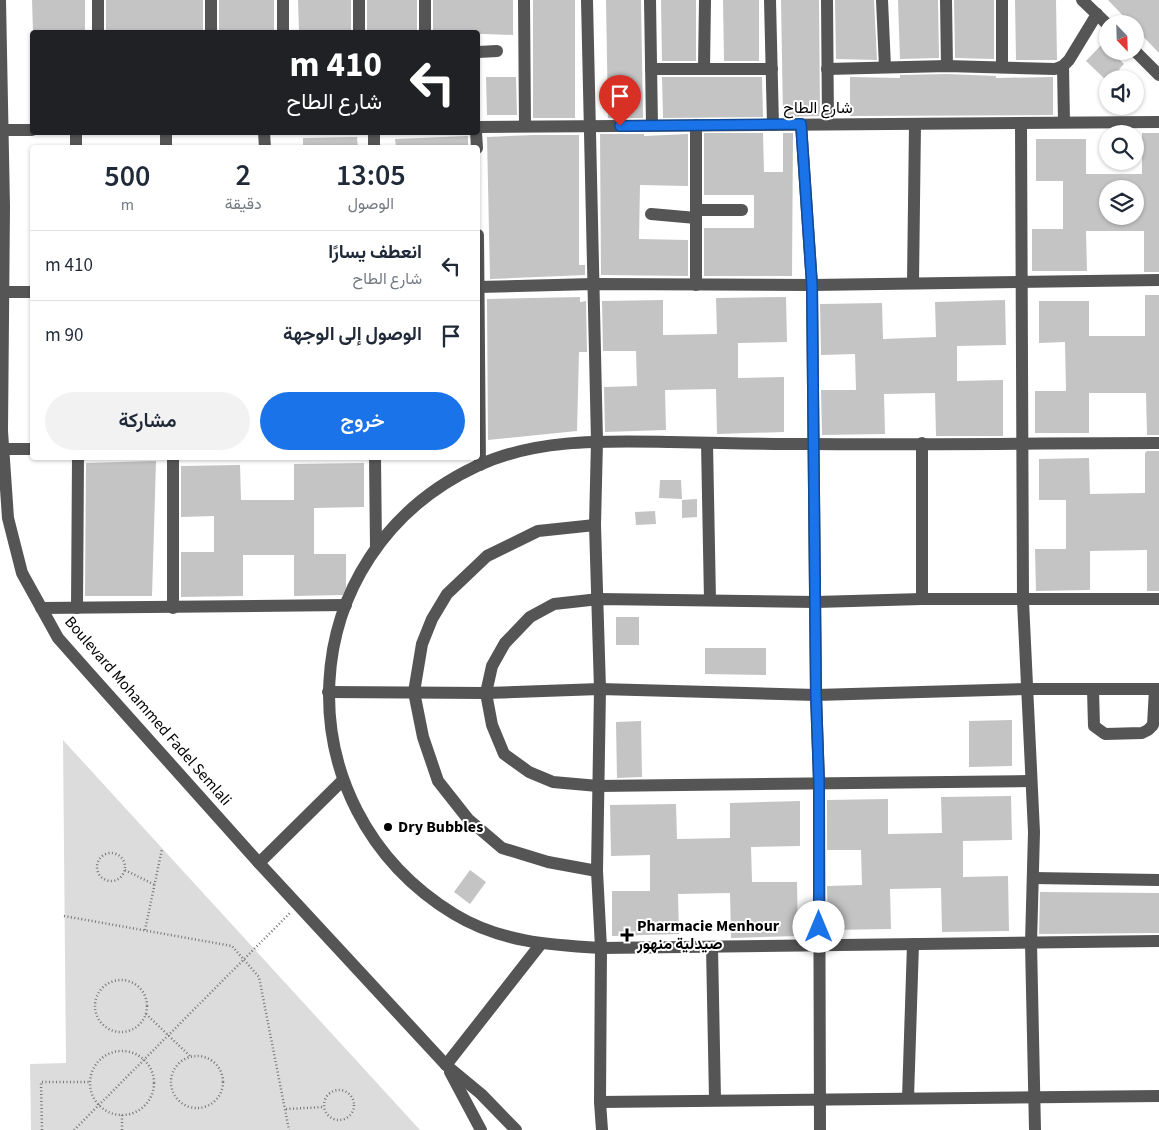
<!DOCTYPE html>
<html lang="ar">
<head>
<meta charset="utf-8">
<style>
	:root { --surface:#fff; --page:#f2f2f3; --text:#1f2937; --muted:#747a83; --line:#e0e1e3; --accent:#1a73e8 }
	body { margin:0; font-family:"Source Sans 3",Vazirmatn,sans-serif; background:var(--page); color:var(--text); direction:rtl; height:100vh; display:flex; flex-direction:column; font-size:19px; white-space:nowrap }
	* { box-sizing:border-box; margin:0 }
	p { font-size:16px; color:var(--muted) }
	.icon { flex:none; width:28px; height:28px; fill:none; stroke:currentColor; stroke-width:2; stroke-linecap:round; stroke-linejoin:round }
	.map { position:relative; flex:1; overflow:hidden; direction:ltr }
	.sheet { position:absolute; left:30px; top:145px; width:450px; height:315px; display:flex; flex-direction:column; background:var(--surface); border-radius:5px; box-shadow:0 1px 4px #0004; direction:rtl }
	.sheet>* { flex:none }
	.guide { position:absolute; left:30px; top:30px; width:450px; height:105px; border-radius:5px; box-shadow:0 1px 4px #0004; direction:rtl; background:#202124; color:#fff; overflow:hidden }
	.needle { width:32px; rotate:157deg }
	.buttons { position:absolute; left:1099px; top:15px; display:grid; gap:10px }
	.buttons a { display:grid; place-items:center; width:45px; height:45px; border-radius:50%; background:var(--surface); box-shadow:0 1px 4px #0004; font-size:25px }
	.pin { position:absolute; display:grid; place-items:center; width:42px; height:42px; color:#fff; margin:-51px -21px; border-radius:50% 50% 50% 0; rotate:-45deg; box-shadow:0 0 5px #0007 }
	.pin .icon { rotate:45deg }
	.me { position:absolute; width:55px; margin:-28px; rotate:0deg; stroke-linejoin:round; filter:drop-shadow(0 0 4px #0008) }
	.turn { display:flex; align-items:center; gap:18px; height:105px; padding:0 15px; font-size:22px }
	.turn .icon { width:65px; height:65px; stroke-width:2.5 }
	.turn b { display:block; font-size:35px; line-height:42px }
	.eta { display:flex; justify-content:space-evenly; align-items:center; height:85px; text-align:center }
	.eta b { font-size:30px; font-weight:600; line-height:35px }
	.button { display:flex; gap:10px; margin-top:auto; padding:10px 15px }
	.button a { flex:1; height:58px; border-radius:30px; background:var(--accent); color:#fff; font-size:20px; font-weight:600; line-height:58px; text-align:center }
	.button a+a { background:var(--page); color:var(--text) }
	ul { padding:0; list-style:none }
	li { display:flex; align-items:center; gap:15px; height:70px; padding:0 15px; border-top:1px solid var(--line) }
	li div { flex:1 }
	li b { display:block; font-size:19px }
	li em { font-style:normal }
	.map>svg:first-child { display:block }
	.green { fill:#dcdcdc }
	.building { fill:#c4c4c4; fill-rule:evenodd }
	.lines { fill:none; stroke-linecap:round; stroke-linejoin:round }
	.path { stroke:#777; stroke-width:2.5; stroke-dasharray:1 2.5; stroke-linecap:butt }
	.minor { stroke:#555; stroke-width:12 }
	.route-casing { stroke:#114b97; stroke-width:12 }
	.route { stroke:#1a73e8; stroke-width:9 }
	.poi-dot { fill:#000; stroke:#fff; stroke-width:2 }
	.labels { text-anchor:middle; dominant-baseline:central; stroke-width:4; stroke-linejoin:round; paint-order:stroke }
	.street-label { font-size:16px; fill:#000; stroke:#fff }
	.poi-label { font-size:16px; font-weight:bold; fill:#000; stroke:#fff; text-anchor:start }
</style>
</head>
<body>
<div class="map">
<svg width="1159" height="1130" viewBox="0 0 1159 1130">
	<rect width="100%" height="100%" fill="#fff"/>
	<path class="green" d="M 63,740 L 420,1130 L 31,1130 L 30,1064 L 66,1063 Z"/>
	<g class="building">
		<path d="M 32,0 L 85,0 L 85,32 L 33,32 Z"/>
		<rect x="106" y="0" width="97" height="32"/>
		<rect x="219" y="0" width="55" height="32"/>
		<path d="M 298,0 L 351,0 L 351,32 L 299,32 Z"/>
		<rect x="367" y="0" width="50" height="32"/>
		<path d="M 433,0 L 513,0 L 513,35 L 433,32 Z"/>
		<rect x="533" y="0" width="42" height="118"/>
		<path d="M 606,0 L 641,0 L 643,118 L 608,118 Z"/>
		<path d="M 661,0 L 696,0 L 696,61 L 662,61 Z"/>
		<path d="M 723,0 L 759,0 L 759,61 L 724,61 Z"/>
		<path d="M 781,0 L 819,0 L 820,116 L 783,117 Z"/>
		<path d="M 835,0 L 874,0 L 877,60 L 836,59 Z"/>
		<path d="M 898,0 L 938,0 L 939,58 L 900,59 Z"/>
		<path d="M 954,0 L 994,0 L 994,59 L 955,58 Z"/>
		<path d="M 1015,0 L 1056,0 L 1057,60 L 1016,60 Z"/>
		<path d="M 1108,0 L 1159,0 L 1159,53 L 1135,28 L 1135,24 L 1131,24 Z"/>
		<path d="M 1103,43 L 1108,47 L 1108,51 L 1111,51 L 1124,64 L 1119,69 L 1129,79 L 1108,79 L 1107,81 L 1086,61 Z"/>
		<path d="M 947,74 L 996,76 L 996,78 L 1053,77 L 1053,115 L 850,116 L 850,77 L 900,78 L 900,75 Z"/>
		<path d="M 486,77 L 516,77 L 517,115 L 487,115 Z"/>
		<path d="M 662,77 L 762,77 L 763,117 L 663,118 Z"/>
		<path d="M 704,133 L 763,133 L 764,172 L 783,172 L 783,133 L 793,133 L 792,276 L 704,276 L 704,228 L 754,228 L 754,195 L 704,195 Z"/>
		<path d="M 1142,133 L 1159,133 L 1159,272 L 1144,272 L 1144,231 L 1086,231 L 1087,271 L 1032,271 L 1032,229 L 1063,229 L 1063,181 L 1036,181 L 1036,139 L 1086,139 L 1086,174 L 1142,174 ZM 1108,189 L 1135,189 L 1135,216 L 1108,216 Z"/>
		<path d="M 600,134 L 644,134 L 644,136 L 688,134 L 688,186 L 640,185 L 639,239 L 688,240 L 688,276 L 601,275 Z"/>
		<path d="M 533,135 L 579,135 L 579,265 L 585,265 L 585,275 L 490,279 L 487,137 Z"/>
		<path d="M 468,136 L 468,148 L 396,148 L 395,139 Z"/>
		<path d="M 357,137 L 358,148 L 303,148 L 303,138 Z"/>
		<path d="M 1145,295 L 1159,295 L 1159,435 L 1147,435 L 1146,393 L 1089,393 L 1089,433 L 1035,433 L 1035,391 L 1066,391 L 1065,342 L 1039,343 L 1039,301 L 1089,301 L 1089,336 L 1145,336 Z"/>
		<path d="M 580,297 L 580,302 L 586,301 L 587,352 L 579,352 L 577,431 L 488,440 L 487,299 Z"/>
		<path d="M 786,297 L 787,342 L 738,343 L 738,378 L 784,377 L 784,432 L 717,434 L 716,389 L 665,390 L 666,430 L 605,432 L 604,387 L 637,386 L 636,351 L 603,351 L 602,301 L 663,300 L 663,335 L 717,334 L 716,298 Z"/>
		<path d="M 1005,300 L 1006,345 L 957,346 L 957,381 L 1003,380 L 1003,436 L 936,436 L 935,393 L 884,394 L 885,434 L 822,435 L 821,390 L 856,390 L 855,354 L 821,355 L 820,304 L 882,303 L 883,339 L 936,337 L 935,302 Z"/>
		<path d="M 1147,451 L 1159,451 L 1159,591 L 1147,591 L 1147,550 L 1090,551 L 1090,590 L 1036,591 L 1035,549 L 1066,549 L 1066,500 L 1039,500 L 1039,459 L 1089,458 L 1090,494 L 1145,493 L 1145,453 Z"/>
		<path d="M 156,461 L 152,596 L 85,596 L 86,463 Z"/>
		<path d="M 364,463 L 364,507 L 314,508 L 314,554 L 346,554 L 346,588 L 343,595 L 294,596 L 294,555 L 243,555 L 243,596 L 181,597 L 181,552 L 214,552 L 214,516 L 181,517 L 181,466 L 240,465 L 241,500 L 294,500 L 294,464 Z"/>
		<path d="M 660,480 L 681,480 L 682,499 L 659,498 Z"/>
		<path d="M 697,499 L 697,517 L 682,518 L 682,500 Z"/>
		<path d="M 655,511 L 656,524 L 636,525 L 635,512 Z"/>
		<rect x="616" y="617" width="23" height="28"/>
		<path d="M 705,648 L 766,648 L 766,675 L 705,674 Z"/>
		<path d="M 1012,720 L 1012,766 L 969,767 L 969,721 Z"/>
		<path d="M 641,721 L 642,777 L 617,778 L 616,722 Z"/>
		<path d="M 1011,796 L 1012,840 L 963,841 L 963,877 L 1008,876 L 1009,931 L 942,932 L 941,888 L 890,889 L 891,929 L 828,930 L 827,886 L 862,885 L 861,850 L 827,850 L 827,800 L 888,799 L 888,834 L 942,833 L 941,797 Z"/>
		<path d="M 800,801 L 800,846 L 751,847 L 752,882 L 797,882 L 798,936 L 731,938 L 730,893 L 678,894 L 679,934 L 612,936 L 612,891 L 650,891 L 650,855 L 611,856 L 610,805 L 676,804 L 677,839 L 730,838 L 730,803 Z"/>
		<path d="M 470,870 L 486,882 L 470,904 L 454,892 Z"/>
		<path d="M 1040,892 L 1159,893 L 1159,933 L 1039,934 Z"/>
	</g>
	<g class="lines">
		<g class="path">
			<circle cx="111" cy="867" r="14"/>
			<path d="M 125,870 L 155,885"/>
			<path d="M 64,916 L 232,946 L 259,977 L 289,1130"/>
			<path d="M 145,930 L 162,849"/>
			<circle cx="121" cy="1006" r="26"/>
			<path d="M 146,1014 L 191,1057"/>
			<circle cx="122" cy="1083" r="32"/>
			<circle cx="197" cy="1082" r="26"/>
			<circle cx="339" cy="1105" r="15"/>
			<path d="M 286,1109 L 324,1107"/>
			<path d="M 42,1130 L 41,1082 L 89,1082"/>
			<path d="M 74,1130 L 290,913"/>
			<path d="M 122,1130 L 122,1115"/>
		</g>
		<g class="minor">
			<path d="M 0,0 L 4,206 L 2,431 L 8,518 L 22,573 L 58,638 L 89,673 L 259,863 L 446,1065 L 481,1094 L 516,1130"/>
			<path d="M 98,0 L 98,32"/>
			<path d="M 283,0 L 283,32"/>
			<path d="M 425,0 L 425,32"/>
			<path d="M 524,0 L 525,126"/>
			<path d="M 587,0 L 597,441 L 595,525 L 600,689 L 597,871 L 601,948 L 600,1102 L 602,1130"/>
			<path d="M 650,0 L 652,125"/>
			<path d="M 770,0 L 773,125"/>
			<path d="M 827,0 L 828,124"/>
			<path d="M 882,0 L 885,67"/>
			<path d="M 946,0 L 947,66"/>
			<path d="M 1002,0 L 1002,67"/>
			<path d="M 1082,0 L 1108,25"/>
			<path d="M 211,32 L 211,0"/>
			<path d="M 359,32 L 359,0"/>
			<path d="M 1135,51 L 1159,75"/>
			<path d="M 478,52 L 497,51"/>
			<path d="M 1063,66 L 1064,122"/>
			<path d="M 651,69 L 772,69"/>
			<path d="M 704,69 L 705,0"/>
			<path d="M 827,69 L 947,66 L 1055,69 L 1063,66 L 1069,60 L 1097,14"/>
			<path d="M 1021,123 L 1023,601 L 1034,832 L 1031,943 L 1035,1130"/>
			<path d="M 801,124 L 812,285 L 816,695 L 819,782 L 820,1130"/>
			<path d="M 478,127 L 1159,122"/>
			<path d="M 0,130 L 32,130"/>
			<path d="M 76,132 L 76,148"/>
			<path d="M 166,132 L 166,148"/>
			<path d="M 264,132 L 265,148"/>
			<path d="M 476,132 L 477,148"/>
			<path d="M 374,148 L 374,132"/>
			<path d="M 696,210 L 742,210"/>
			<path d="M 651,214 L 696,218"/>
			<path d="M 478,235 L 480,465"/>
			<path d="M 913,282 L 915,124"/>
			<path d="M 696,285 L 696,125"/>
			<path d="M 478,287 L 593,284 L 812,285 L 1159,280"/>
			<path d="M 3,292 L 32,292"/>
			<path d="M 707,443 L 710,600"/>
			<path d="M 922,443 L 922,599"/>
			<path d="M 1159,443 C 1043,443 926,445 810,444 C 763,444 716,443 670,442 C 606,441 537,438 477,466 C 290,553 278,806 454,914 C 500,942 549,945 601,948 L 1159,941"/>
			<path d="M 3,449 L 32,449"/>
			<path d="M 375,458 L 376,547"/>
			<path d="M 595,525 L 538,531 L 487,556 L 447,594 L 432,619 L 422,644 L 414,692 L 423,737 L 438,781 L 468,819 L 502,848 L 548,862 L 597,871"/>
			<path d="M 41,608 L 346,605"/>
			<path d="M 77,608 L 78,458"/>
			<path d="M 173,608 L 173,458"/>
			<path d="M 1093,690 L 1094,726 L 1105,734 L 1142,733 L 1148,730 L 1153,725 L 1155,689"/>
			<path d="M 328,692 L 486,693 L 600,689 L 816,695 L 1029,689 L 1159,689"/>
			<path d="M 1030,781 L 598,786 L 553,782 L 529,772 L 504,754 L 492,725 L 486,693 L 492,666 L 505,643 L 530,617 L 554,604 L 599,599 L 816,602 L 922,599 L 1159,599"/>
			<path d="M 259,863 L 343,780"/>
			<path d="M 1033,878 L 1159,880"/>
			<path d="M 712,947 L 715,1099"/>
			<path d="M 446,1065 L 540,945"/>
			<path d="M 450,1072 L 481,1130"/>
			<path d="M 908,1098 L 913,944"/>
			<path d="M 600,1102 L 1159,1096"/>
		</g>
	</g>
	<g class="lines">
		<defs>
			<path id="route" d="M 620,126 L 801,124 L 812,285 L 816,695 L 819,782 L 819,927"/>
		</defs>
		<use href="#route" class="route-casing"/>
		<use href="#route" class="route"/>
	</g>
	<g class="poi-dot">
		<circle cx="388" cy="827" r="5"/>
		<path d="M624.5 927.5h5v5h5v5h-5v5h-5v-5h-5v-5h5z"/>
	</g>
	<g class="labels">
		<g class="street-label">
			<text x="818" y="108">شارع الطاح</text>
			<text transform="translate(148 711) rotate(49)">Boulevard Mohammed Fadel Semlali</text>
		</g>
		<g class="poi-label">
			<text x="398" y="827">Dry Bubbles</text>
			<text x="637" y="926">Pharmacie Menhour<tspan x="637" dy="18">صيدلية منهور</tspan></text>
		</g>
	</g>
</svg>
<div class="buttons">
<a><svg class="needle" viewBox="-14 -14 28 28"><path d="M0-13l5 13h-10z" fill="#e53935"/><path d="M0 13l5-13h-10z" fill="#747a83"/></svg></a>
<a><svg class="icon" aria-label="sound" viewBox="0 0 24 24"><path d="M4 9h4l5-4v14l-5-4H4zM17 9q2 3 0 6"/></svg></a>
<a><svg class="icon" aria-label="search" viewBox="0 0 24 24"><circle cx="10" cy="10" r="6"/><path d="M15 15l6 6"/></svg></a>
<a><svg class="icon" aria-label="layers" viewBox="0 0 24 24"><path d="M12 4l9 5-9 5-9-5zM3 14l9 5 9-5"/></svg></a>
</div>
<div class="pin" style="left:620px;top:126px;background:#d93025"><svg class="icon" aria-label="arrive" viewBox="0 0 24 24"><path d="M6 21V4h12l-3 4 3 4H6"/></svg></div>
<svg class="me" style="left:819px;top:927px" viewBox="-20 -20 40 40"><circle r="19" fill="#fff"/><path d="M0-13L10 11 0 6-10 11z" fill="#1a73e8"/></svg>
<div class="guide">
<div class="turn"><svg class="icon" aria-label="left" viewBox="0 0 24 24"><path d="M17 20v-9H6M10 6l-5 5 5 5"/></svg><div><b>410 m</b>شارع الطاح</div></div>
</div>
<section class="sheet">
<div class="eta">
<div><b>13:05</b><p>الوصول</p></div>
<div><b>2</b><p>دقيقة</p></div>
<div><b>500</b><p>m</p></div>
</div>
<ul>
<li><svg class="icon" aria-label="left" viewBox="0 0 24 24"><path d="M17 20v-9H6M10 6l-5 5 5 5"/></svg><div><b>انعطف يسارًا</b><p>شارع الطاح</p></div><em>410 m</em></li>
<li><svg class="icon" aria-label="arrive" viewBox="0 0 24 24"><path d="M6 21V4h12l-3 4 3 4H6"/></svg><div><b>الوصول إلى الوجهة</b></div><em>90 m</em></li>
</ul>
<div class="button"><a>خروج</a><a>مشاركة</a></div>
</section>
</div>
</body>
</html>
